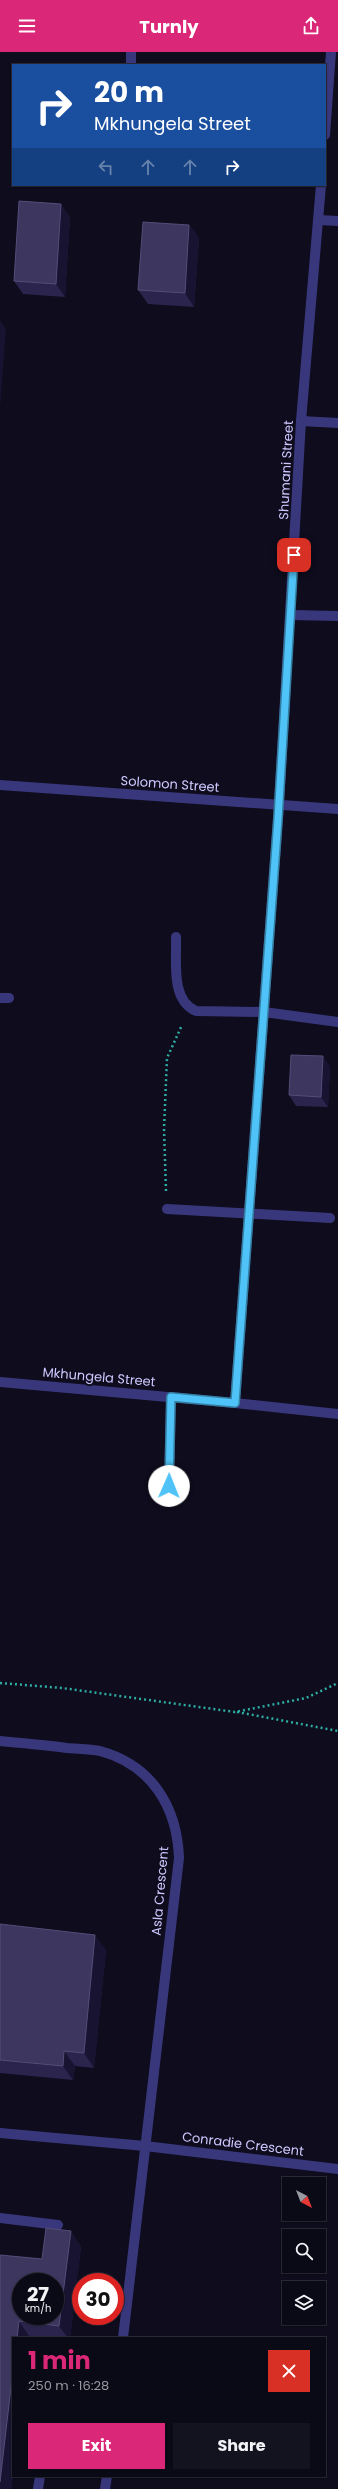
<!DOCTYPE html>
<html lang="en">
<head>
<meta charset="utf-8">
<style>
	:root { --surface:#0a0916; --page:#13121f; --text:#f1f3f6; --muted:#999aa1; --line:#2a2a35; --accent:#db2777 }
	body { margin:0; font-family:Poppins,sans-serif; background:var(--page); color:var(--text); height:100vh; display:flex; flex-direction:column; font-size:15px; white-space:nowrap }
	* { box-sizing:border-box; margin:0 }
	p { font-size:13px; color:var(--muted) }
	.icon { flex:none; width:22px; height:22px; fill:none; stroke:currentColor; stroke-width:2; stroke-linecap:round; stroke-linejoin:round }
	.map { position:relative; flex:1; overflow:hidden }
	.side { position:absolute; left:12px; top:2285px; width:314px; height:140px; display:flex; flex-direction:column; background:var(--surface); border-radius:0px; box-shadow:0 1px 3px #0004,0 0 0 1px var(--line) }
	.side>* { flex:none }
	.top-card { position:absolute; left:12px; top:12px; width:314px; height:122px; border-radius:0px; box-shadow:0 1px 3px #0004,0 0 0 1px var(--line); background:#1a4fa0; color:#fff; overflow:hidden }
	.needle { width:26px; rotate:138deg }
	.fabs { position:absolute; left:282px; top:2125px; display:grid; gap:8px }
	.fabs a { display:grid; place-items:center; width:44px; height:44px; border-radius:0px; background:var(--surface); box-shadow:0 1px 3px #0004,0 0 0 1px var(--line); font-size:20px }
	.speed { position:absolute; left:12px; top:2221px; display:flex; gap:8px; font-size:20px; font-weight:700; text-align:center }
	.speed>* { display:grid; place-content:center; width:52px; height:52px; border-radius:50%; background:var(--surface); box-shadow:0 1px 3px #0004,0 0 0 1px var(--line); line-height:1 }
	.speed small { font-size:10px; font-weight:400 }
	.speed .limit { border:6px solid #d22; background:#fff; color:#111 }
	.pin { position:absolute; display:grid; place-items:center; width:34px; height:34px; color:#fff; margin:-17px; border-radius:8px; box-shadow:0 2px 6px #0006 }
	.me { position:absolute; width:44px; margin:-22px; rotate:1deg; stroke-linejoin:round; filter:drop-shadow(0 0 3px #0008) }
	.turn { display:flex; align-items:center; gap:14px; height:84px; padding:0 16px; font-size:18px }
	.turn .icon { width:52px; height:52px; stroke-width:2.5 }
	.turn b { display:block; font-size:28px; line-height:34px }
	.lanes { display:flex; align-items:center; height:38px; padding:0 16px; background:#0003; justify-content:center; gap:20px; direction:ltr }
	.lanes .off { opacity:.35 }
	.round { display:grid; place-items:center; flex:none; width:42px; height:42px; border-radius:0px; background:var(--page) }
	.summary { display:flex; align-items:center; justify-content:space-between; height:68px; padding:0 16px }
	h1 { font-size:24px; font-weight:700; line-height:30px; color:var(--accent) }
	.action { display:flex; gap:8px; margin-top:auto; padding:8px 16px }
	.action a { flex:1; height:46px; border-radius:0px; background:var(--accent); color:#fff; font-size:16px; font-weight:700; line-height:46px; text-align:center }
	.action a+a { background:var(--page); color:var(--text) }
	header { display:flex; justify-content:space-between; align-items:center; height:52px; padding:0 16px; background:var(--accent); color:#fff; font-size:18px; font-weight:700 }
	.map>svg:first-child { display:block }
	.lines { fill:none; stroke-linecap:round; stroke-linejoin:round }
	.path { stroke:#2dada4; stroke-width:2.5; stroke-dasharray:2 3; stroke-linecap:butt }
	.service { stroke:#39377c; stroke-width:10 }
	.minor { stroke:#39377c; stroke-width:10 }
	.wall { fill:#2b244c }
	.shaded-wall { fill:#181331 }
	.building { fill:#3d365f; stroke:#544d78; fill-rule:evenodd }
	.route-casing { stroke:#337fa1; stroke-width:10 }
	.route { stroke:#4fc3f7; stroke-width:7 }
	.labels { text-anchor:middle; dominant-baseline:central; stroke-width:4; stroke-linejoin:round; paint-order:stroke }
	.street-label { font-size:13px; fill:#cec8ff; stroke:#0e0c1d }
</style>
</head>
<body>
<header><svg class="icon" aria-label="menu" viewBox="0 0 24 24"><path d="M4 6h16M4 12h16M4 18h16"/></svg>Turnly<svg class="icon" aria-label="share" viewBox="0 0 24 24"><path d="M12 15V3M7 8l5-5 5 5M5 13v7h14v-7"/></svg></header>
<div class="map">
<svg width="338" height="2437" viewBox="0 0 338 2437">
	<rect width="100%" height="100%" fill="#0e0c1d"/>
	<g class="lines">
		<g class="path">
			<path d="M 166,1139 L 164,1077 L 167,1006 L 182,973"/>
			<path d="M 0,1631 L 62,1636 L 235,1660 L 306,1646 L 338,1631"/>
			<path d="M 237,1660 L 338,1679"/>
		</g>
		<g class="service">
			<path d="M 167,1157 L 330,1166"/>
			<path d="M 0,2166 L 58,2173"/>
			<path d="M 38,2437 L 40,2424"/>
		</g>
		<g class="minor">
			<path d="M 131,13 L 131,0"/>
			<path d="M 325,83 L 331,0"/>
			<path d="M 319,168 L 338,169"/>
			<path d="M 301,369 L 338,371"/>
			<path d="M 291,563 L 338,564"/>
			<path d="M 0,733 L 338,757"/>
			<path d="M 176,885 C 177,908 170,948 196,959 L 264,960 L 338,970"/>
			<path d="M 0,946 L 9,946"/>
			<path d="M 0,1330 L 235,1351 L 338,1362"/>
			<path d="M 235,1351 L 279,752 L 301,369 L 321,133"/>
			<path d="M 169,1434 L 171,1345"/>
			<path d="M 0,1689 C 22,1691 45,1693 67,1696 C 78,1697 90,1697 100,1699 C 152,1713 177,1755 179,1806 L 123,2286"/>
			<path d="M 0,2081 L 145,2094 L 338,2117"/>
			<path d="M 105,2437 L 107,2424"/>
		</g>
	</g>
	<g class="wall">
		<path d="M 70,165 L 65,245 L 23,242 L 14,229 Z"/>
		<path d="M 189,173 L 199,186 L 194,255 L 148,252 L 138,238 Z"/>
		<path d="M 330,1014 L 328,1055 L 296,1054 L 289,1043 Z"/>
		<path d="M 0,1872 L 106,1898 L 94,2016 L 75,2014 L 73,2028 L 0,2021 Z"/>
		<path d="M 81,2194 L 70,2286 L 44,2286 L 29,2284 L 13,2286 L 13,2422 L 11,2437 L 0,2437 L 0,2203 L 42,2207 Z"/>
	</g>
	<g class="shaded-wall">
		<path d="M 61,152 L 70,165 L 65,245 L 56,232 Z"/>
		<path d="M 189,173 L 199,186 L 194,255 L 185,241 Z"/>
		<path d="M 0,268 L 6,277 L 0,356 Z"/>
		<path d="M 323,1004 L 330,1014 L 328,1055 L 321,1045 Z"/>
		<path d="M 95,1883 L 106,1898 L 94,2016 L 84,2001 Z"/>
		<path d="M 64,1999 L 75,2014 L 73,2028 L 63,2014 Z"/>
		<path d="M 71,2179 L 81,2194 L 70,2286 L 68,2286 L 59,2274 Z"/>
		<path d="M 19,2269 L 29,2284 L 29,2286 L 17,2286 Z"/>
		<path d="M 13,2318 L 13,2422 L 11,2437 L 0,2437 L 0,2430 Z"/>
	</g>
	<g class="building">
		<path d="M 19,149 L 61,152 L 56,232 L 14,229 Z"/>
		<path d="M 143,170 L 189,173 L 185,241 L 138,238 Z"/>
		<path d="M 291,1003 L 323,1004 L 321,1045 L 289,1043 Z"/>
		<path d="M 0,1872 L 95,1883 L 84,2001 L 64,1999 L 63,2014 L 0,2008 Z"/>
		<path d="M 46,2176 L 71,2179 L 59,2274 L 19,2269 L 17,2286 L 13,2286 L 13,2318 L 0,2430 L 0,2203 L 42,2207 ZM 21,2230 L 55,2230 L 55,2264 L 21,2264 Z"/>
	</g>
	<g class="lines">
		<defs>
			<path id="route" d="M 169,1434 L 171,1345 L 235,1351 L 278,767 L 294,503"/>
		</defs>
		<use href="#route" class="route-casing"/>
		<use href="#route" class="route"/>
	</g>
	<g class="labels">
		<g class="street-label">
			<text transform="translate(286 418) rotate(-87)">Shumani Street</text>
			<text transform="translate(170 732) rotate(4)">Solomon Street</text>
			<text transform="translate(99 1325) rotate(5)">Mkhungela Street</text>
			<text transform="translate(160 1839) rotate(-85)">Asla Crescent</text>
			<text transform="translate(243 2092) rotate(7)">Conradie Crescent</text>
		</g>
	</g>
</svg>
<div class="fabs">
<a><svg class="needle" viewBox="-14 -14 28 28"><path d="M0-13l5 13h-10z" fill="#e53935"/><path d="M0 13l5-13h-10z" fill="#999aa1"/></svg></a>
<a><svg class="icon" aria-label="search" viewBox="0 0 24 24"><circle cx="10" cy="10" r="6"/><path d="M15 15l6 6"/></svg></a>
<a><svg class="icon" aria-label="layers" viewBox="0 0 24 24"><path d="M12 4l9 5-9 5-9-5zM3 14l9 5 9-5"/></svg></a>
</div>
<div class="speed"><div>27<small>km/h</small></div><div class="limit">30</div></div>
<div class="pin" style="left:294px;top:503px;background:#d93025"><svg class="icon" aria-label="arrive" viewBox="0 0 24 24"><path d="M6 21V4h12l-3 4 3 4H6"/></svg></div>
<svg class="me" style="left:169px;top:1434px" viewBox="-20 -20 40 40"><circle r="19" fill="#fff"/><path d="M0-13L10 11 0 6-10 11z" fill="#4fc3f7"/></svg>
<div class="top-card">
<div class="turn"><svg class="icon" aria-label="right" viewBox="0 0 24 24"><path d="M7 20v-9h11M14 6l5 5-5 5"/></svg><div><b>20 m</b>Mkhungela Street</div></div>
<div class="lanes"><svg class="icon off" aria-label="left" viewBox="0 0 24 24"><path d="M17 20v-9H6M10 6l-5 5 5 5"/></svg><svg class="icon off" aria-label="ahead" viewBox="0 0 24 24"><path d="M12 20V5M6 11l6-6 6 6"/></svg><svg class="icon off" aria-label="ahead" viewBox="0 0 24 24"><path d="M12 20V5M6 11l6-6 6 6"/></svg><svg class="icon" aria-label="right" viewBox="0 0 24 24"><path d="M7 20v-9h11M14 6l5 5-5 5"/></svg></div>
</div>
<section class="side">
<div class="summary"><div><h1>1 min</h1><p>250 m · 16:28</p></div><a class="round" style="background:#d93025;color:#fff"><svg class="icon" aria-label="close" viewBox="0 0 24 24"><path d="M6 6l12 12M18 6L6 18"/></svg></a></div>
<div class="action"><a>Exit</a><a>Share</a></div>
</section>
</div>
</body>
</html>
